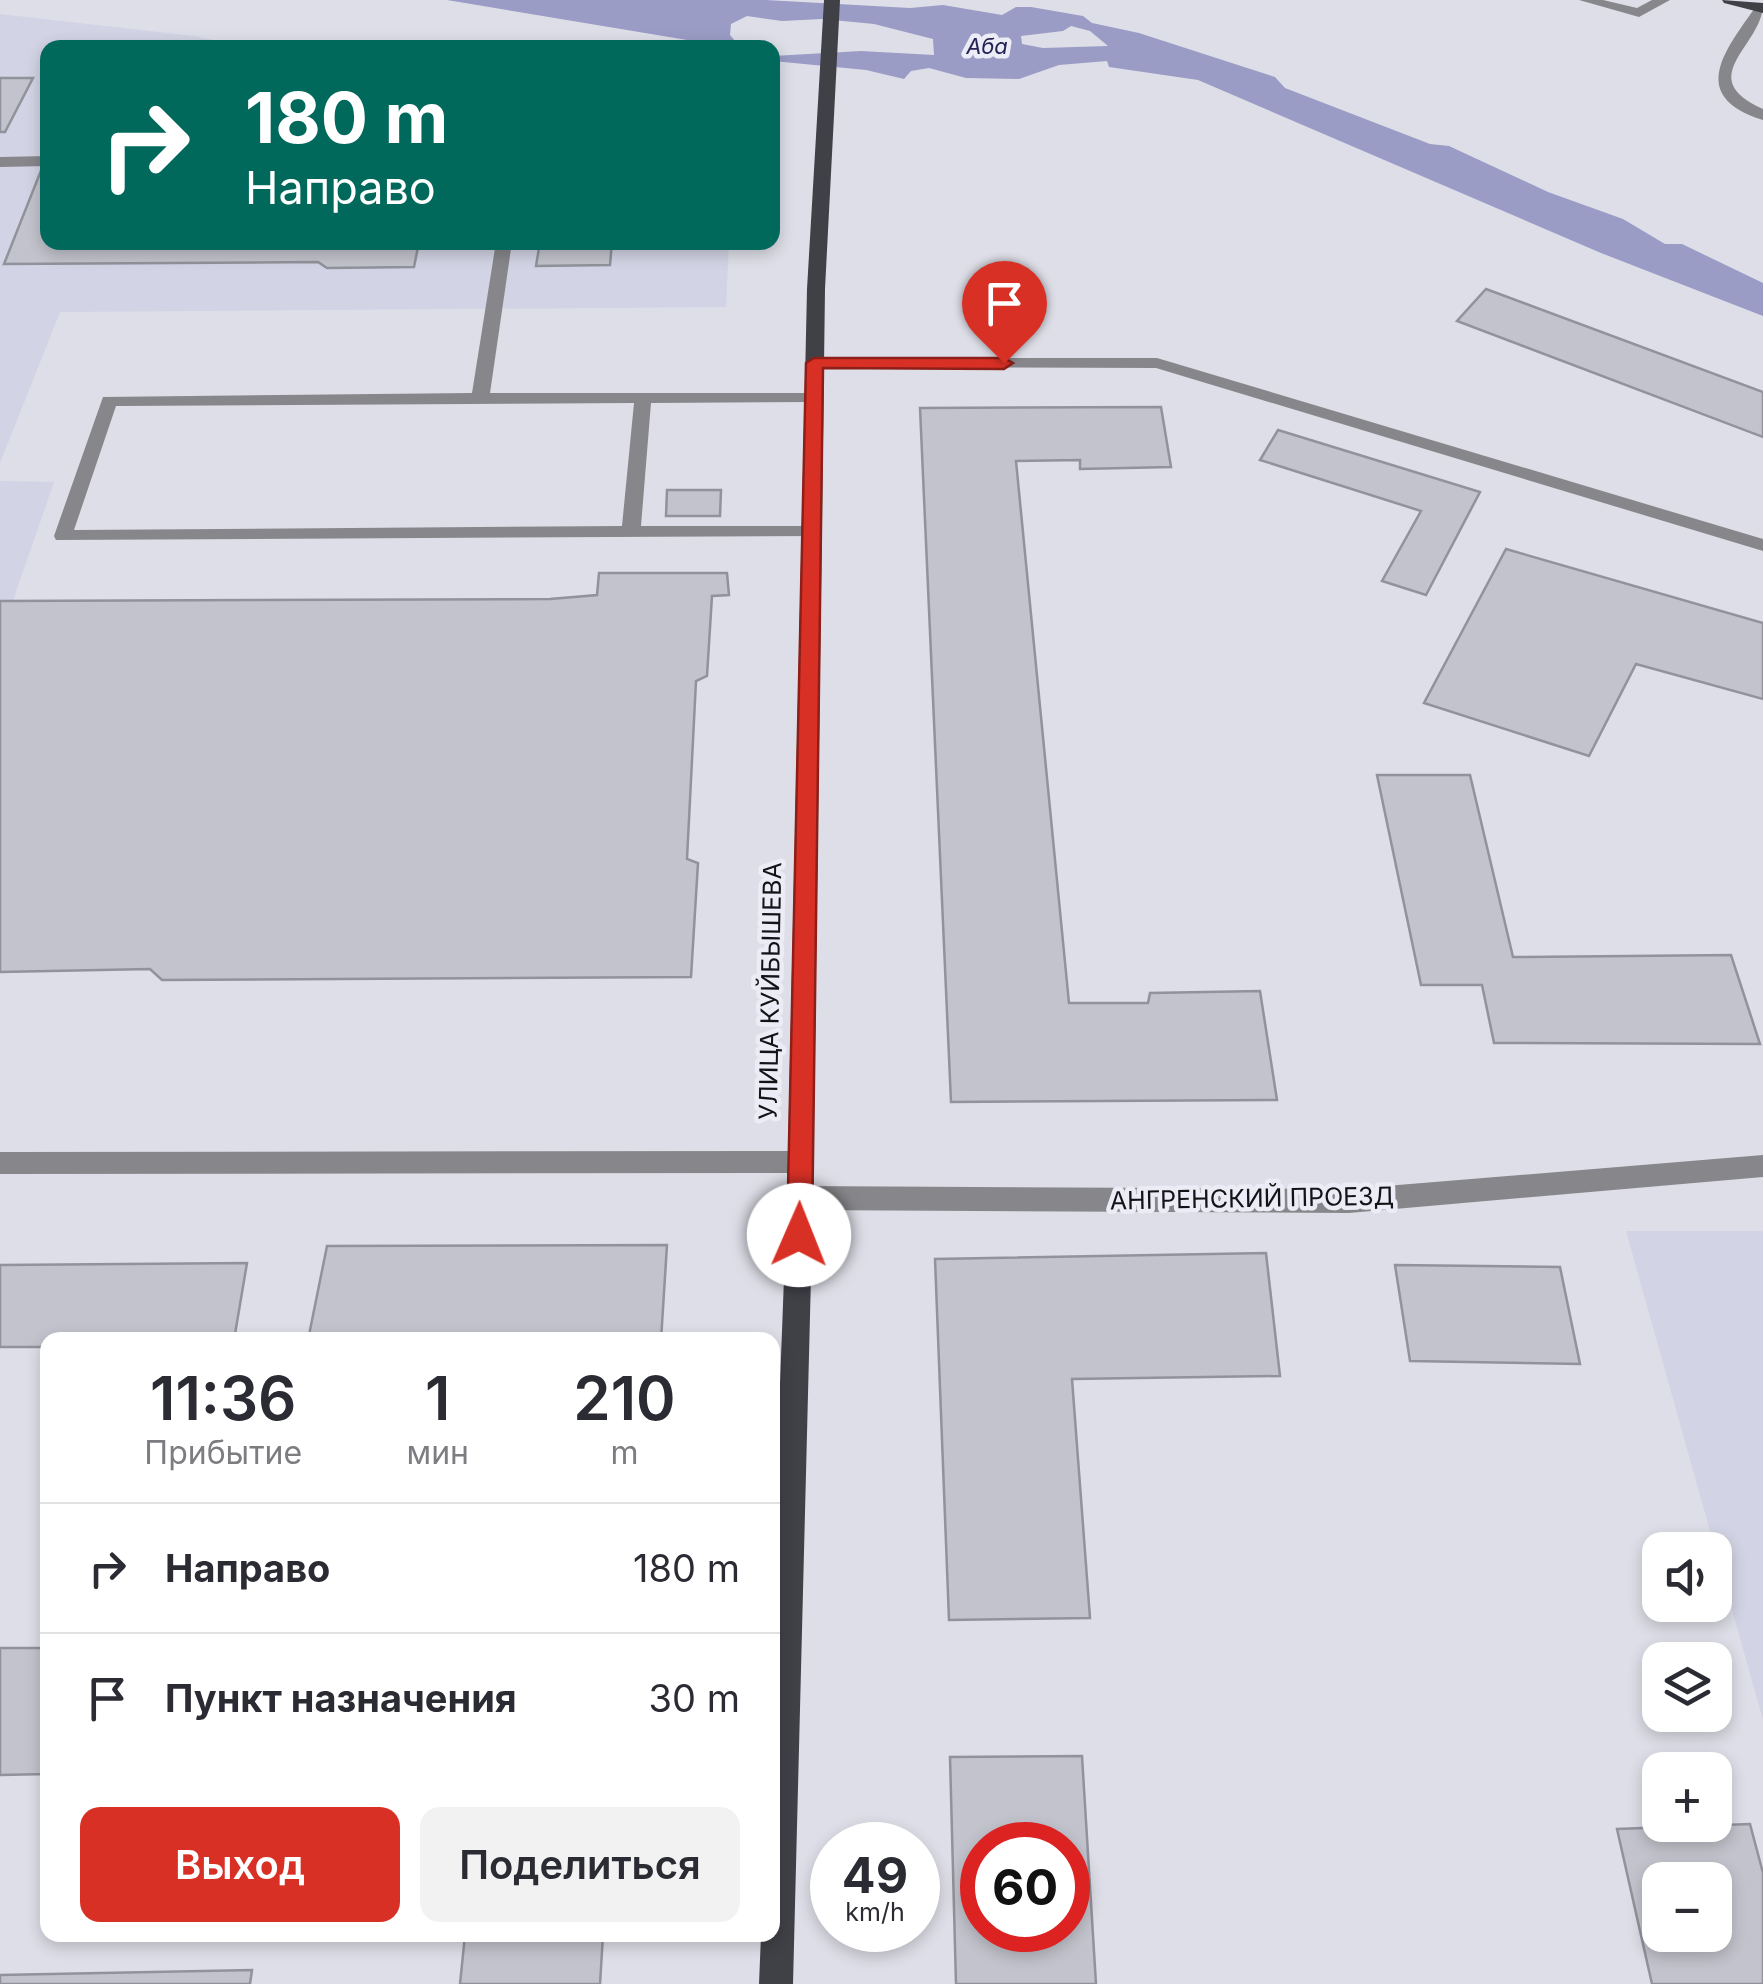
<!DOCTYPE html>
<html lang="ru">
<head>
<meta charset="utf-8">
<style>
	:root { --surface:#fff; --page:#f2f2f3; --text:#2b2b33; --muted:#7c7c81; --line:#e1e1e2; --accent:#d93025 }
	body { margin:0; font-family:Inter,sans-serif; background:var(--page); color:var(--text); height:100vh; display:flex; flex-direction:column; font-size:38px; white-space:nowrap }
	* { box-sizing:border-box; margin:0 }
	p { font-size:32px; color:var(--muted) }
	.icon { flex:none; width:55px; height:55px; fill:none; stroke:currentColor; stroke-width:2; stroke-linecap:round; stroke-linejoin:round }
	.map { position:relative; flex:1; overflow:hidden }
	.drawer { position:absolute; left:40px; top:1332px; width:740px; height:610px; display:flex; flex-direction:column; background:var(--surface); border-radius:20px; box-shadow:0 5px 15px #0003 }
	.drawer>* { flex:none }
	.top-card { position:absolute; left:40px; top:40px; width:740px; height:210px; border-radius:20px; box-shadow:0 5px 15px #0003; background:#00695c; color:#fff; overflow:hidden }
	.tools { position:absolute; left:1642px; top:1532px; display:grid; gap:20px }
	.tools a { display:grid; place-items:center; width:90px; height:90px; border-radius:20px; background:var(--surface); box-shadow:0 5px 15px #0003; font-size:50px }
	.speed { position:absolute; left:810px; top:1822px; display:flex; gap:20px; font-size:50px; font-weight:700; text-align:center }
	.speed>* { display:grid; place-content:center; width:130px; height:130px; border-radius:50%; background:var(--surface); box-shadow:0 5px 15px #0003; line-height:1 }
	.speed small { font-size:25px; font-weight:400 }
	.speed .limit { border:15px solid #d22; background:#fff; color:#111 }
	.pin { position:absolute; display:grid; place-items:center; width:85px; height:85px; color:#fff; margin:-102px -42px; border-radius:50% 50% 50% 0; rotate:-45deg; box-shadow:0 0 10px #0007 }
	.pin .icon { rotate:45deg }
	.me { position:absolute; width:110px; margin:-55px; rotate:1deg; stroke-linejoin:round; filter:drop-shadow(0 0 8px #0008) }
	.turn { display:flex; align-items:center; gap:35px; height:210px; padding:0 40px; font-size:45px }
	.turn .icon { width:130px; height:130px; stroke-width:2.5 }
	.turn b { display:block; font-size:70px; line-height:85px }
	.eta { display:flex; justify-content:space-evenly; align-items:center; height:170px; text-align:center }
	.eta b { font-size:60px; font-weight:600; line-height:70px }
	.primary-button { display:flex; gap:20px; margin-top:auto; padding:20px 40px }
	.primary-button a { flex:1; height:115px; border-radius:20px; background:var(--accent); color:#fff; font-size:40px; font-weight:600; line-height:115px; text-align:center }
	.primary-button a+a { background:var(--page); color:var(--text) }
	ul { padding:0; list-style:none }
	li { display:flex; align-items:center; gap:30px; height:130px; padding:0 40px; border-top:2px solid var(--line) }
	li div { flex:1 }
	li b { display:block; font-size:38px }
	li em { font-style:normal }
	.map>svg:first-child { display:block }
	.built { fill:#d2d3e4 }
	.water { fill:#9a9cc5; fill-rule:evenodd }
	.building { fill:#c2c3cc; stroke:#91929b; stroke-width:2.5; fill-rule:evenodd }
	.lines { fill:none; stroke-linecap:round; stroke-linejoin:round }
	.service { fill:#87878b; fill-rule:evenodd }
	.minor { fill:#87878b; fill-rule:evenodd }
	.primary { fill:#404147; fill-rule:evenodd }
	.route { fill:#d93025; stroke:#8d1f18; stroke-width:2.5 }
	.labels { text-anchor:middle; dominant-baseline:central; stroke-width:9; stroke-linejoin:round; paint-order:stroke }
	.far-water-label { font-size:22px; font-style:italic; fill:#262255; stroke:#ebecf5 }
	.street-label { font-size:25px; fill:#131317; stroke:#ebecf5 }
</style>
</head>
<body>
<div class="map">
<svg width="1763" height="1984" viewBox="0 0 1763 1984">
	<rect width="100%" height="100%" fill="#dedee8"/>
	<g class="built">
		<path d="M 0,14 L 194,36 L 246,47 L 48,48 L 48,242 L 729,243 L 726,307 L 60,312 L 0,463 Z"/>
		<path d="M 0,481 L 54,482 L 0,638 Z"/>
		<path d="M 1626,1231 L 1763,1231 L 1763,1720 Z"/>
	</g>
	<path class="water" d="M 447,0 L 766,0 L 910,8 L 943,5 L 1002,15 L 1016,7 L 1031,7 L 1083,16 L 1092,23 L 1139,33 L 1275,77 L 1285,88 L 1430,144 L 1449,146 L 1548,192 L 1623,219 L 1665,244 L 1682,244 L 1763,283 L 1763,316 L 1601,253 L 1198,80 L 1109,67 L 1107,61 L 1059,65 L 1019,79 L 966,78 L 929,68 L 911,71 L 904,79 L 866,70 L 773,61 L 773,56 L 861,51 L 934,55 L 933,39 L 874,24 L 822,19 L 782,21 L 747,16 L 731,24 L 730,35 L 740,47 L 704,47 L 687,40 ZM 1071,26 L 1090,31 L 1108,46 L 1043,48 L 1022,44 L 1021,36 L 1063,31 Z"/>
	<g class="building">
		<path d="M 0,78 L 33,78 L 5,132 L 0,132 Z"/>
		<path d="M 44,163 L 48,163 L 48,242 L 419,242 L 414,267 L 327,268 L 318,262 L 4,264 Z"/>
		<path d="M 540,242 L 612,242 L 610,265 L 536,266 Z"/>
		<path d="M 1486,289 L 1763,392 L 1763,437 L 1457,321 Z"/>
		<path d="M 1161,407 L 1171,467 L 1080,469 L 1080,460 L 1016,461 L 1069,1003 L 1148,1003 L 1150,993 L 1260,991 L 1277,1100 L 951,1102 L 920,408 Z"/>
		<path d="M 1278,430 L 1480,492 L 1426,595 L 1382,581 L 1421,511 L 1260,460 Z"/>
		<path d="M 667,490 L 721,490 L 720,516 L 666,516 Z"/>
		<path d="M 1506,549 L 1763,623 L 1763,699 L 1636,664 L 1589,756 L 1424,703 Z"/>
		<path d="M 599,573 L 727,573 L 729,595 L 712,596 L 707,676 L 696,681 L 687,859 L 698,863 L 691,977 L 162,980 L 150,969 L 0,972 L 0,601 L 550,599 L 597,595 Z"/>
		<path d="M 1377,775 L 1470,775 L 1513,957 L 1731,955 L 1760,1044 L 1494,1043 L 1482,985 L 1421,985 Z"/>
		<path d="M 667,1245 L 661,1340 L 308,1340 L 327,1246 Z"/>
		<path d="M 1266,1253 L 1280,1376 L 1072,1379 L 1090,1618 L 949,1620 L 935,1259 Z"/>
		<path d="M 247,1263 L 234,1340 L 48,1340 L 48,1347 L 0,1347 L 0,1265 Z"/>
		<path d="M 1395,1265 L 1560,1267 L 1580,1364 L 1410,1361 Z"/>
		<path d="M 0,1648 L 48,1648 L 48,1774 L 0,1775 Z"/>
		<path d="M 1082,1756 L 1096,1984 L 956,1984 L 950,1757 ZM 982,1845 L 1068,1845 L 1068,1930 L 982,1930 Z"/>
		<path d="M 1750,1824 L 1763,1873 L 1763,1984 L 1652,1984 L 1617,1829 ZM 1660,1880 L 1715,1880 L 1715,1935 L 1660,1935 Z"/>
		<path d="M 465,1935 L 603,1935 L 600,1984 L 460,1984 Z"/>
		<path d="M 252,1970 L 250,1984 L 0,1984 L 0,1975 Z"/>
	</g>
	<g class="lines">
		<g class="service">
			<path d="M 1579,0 L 1603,0 L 1637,8 L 1652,0 L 1670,0 L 1639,17 Z"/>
			<path d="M 1763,4 C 1763,46 1692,77 1763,109 L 1763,120 C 1686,96 1726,49 1757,5 Z"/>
			<path d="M 48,156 L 48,166 L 0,167 L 0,157 Z"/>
			<path d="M 496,242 L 512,242 L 490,393 L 820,393 L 823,397 L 814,402 L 651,403 L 641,526 L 810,526 L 819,532 L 817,536 L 56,540 L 54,536 L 103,397 L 472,393 ZM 634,403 L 622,526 L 74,530 L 116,406 Z"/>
			<path d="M 815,358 L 1157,358 L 1763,539 L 1763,551 L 1156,368 L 809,367 L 809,359 Z"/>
		</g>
		<g class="minor">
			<path d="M 800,1151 L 809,1154 L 813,1162 L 809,1170 L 800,1173 L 0,1174 L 0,1152 Z"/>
			<path d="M 1763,1155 L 1763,1177 L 1349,1213 L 800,1210 L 790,1206 L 787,1198 L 790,1190 L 800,1186 L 1349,1189 Z"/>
		</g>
		<g class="primary">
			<path d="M 824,0 L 840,0 L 825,289 L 813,1198 L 793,1984 L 759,1984 L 761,1935 L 772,1935 L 772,1597 L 787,1198 L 807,289 Z"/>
			<path d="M 1722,0 L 1763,3 L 1763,13 L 1724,3 Z"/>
		</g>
	</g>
	<path class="route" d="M 814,358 L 1004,358 L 1013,363 L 1004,369 L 823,368 L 812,1235 L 808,1243 L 799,1246 L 790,1243 L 787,1235 L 806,363 Z"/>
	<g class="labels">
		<g class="far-water-label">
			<text x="987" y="46">Аба</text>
		</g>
		<g class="street-label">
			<text transform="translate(770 991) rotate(-89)">УЛИЦА КУЙБЫШЕВА</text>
			<text transform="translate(1252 1198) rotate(-1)">АНГРЕНСКИЙ ПРОЕЗД</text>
		</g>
	</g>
</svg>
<div class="tools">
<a><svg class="icon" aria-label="sound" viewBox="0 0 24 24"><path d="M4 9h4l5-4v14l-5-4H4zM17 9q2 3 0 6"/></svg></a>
<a><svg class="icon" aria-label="layers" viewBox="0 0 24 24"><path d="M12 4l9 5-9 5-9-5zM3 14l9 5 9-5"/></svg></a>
<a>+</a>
<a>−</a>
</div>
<div class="speed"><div>49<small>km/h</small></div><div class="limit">60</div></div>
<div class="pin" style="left:1004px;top:363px;background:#d93025"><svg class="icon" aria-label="arrive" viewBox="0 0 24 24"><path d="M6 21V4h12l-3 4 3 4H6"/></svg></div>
<svg class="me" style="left:799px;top:1235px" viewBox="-20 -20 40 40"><circle r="19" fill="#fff"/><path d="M0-13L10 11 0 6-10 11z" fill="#d93025"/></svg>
<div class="top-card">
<div class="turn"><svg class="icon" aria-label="right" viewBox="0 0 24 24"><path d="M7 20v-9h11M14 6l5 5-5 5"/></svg><div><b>180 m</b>Направо</div></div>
</div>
<section class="drawer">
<div class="eta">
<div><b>11:36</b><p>Прибытие</p></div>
<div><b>1</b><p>мин</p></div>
<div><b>210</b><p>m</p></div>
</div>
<ul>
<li><svg class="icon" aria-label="right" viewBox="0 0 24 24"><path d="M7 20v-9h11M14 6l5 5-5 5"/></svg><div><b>Направо</b></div><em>180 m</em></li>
<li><svg class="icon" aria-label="arrive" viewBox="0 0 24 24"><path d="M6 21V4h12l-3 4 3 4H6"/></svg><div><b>Пункт назначения</b></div><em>30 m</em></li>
</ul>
<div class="primary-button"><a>Выход</a><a>Поделиться</a></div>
</section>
</div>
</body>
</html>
